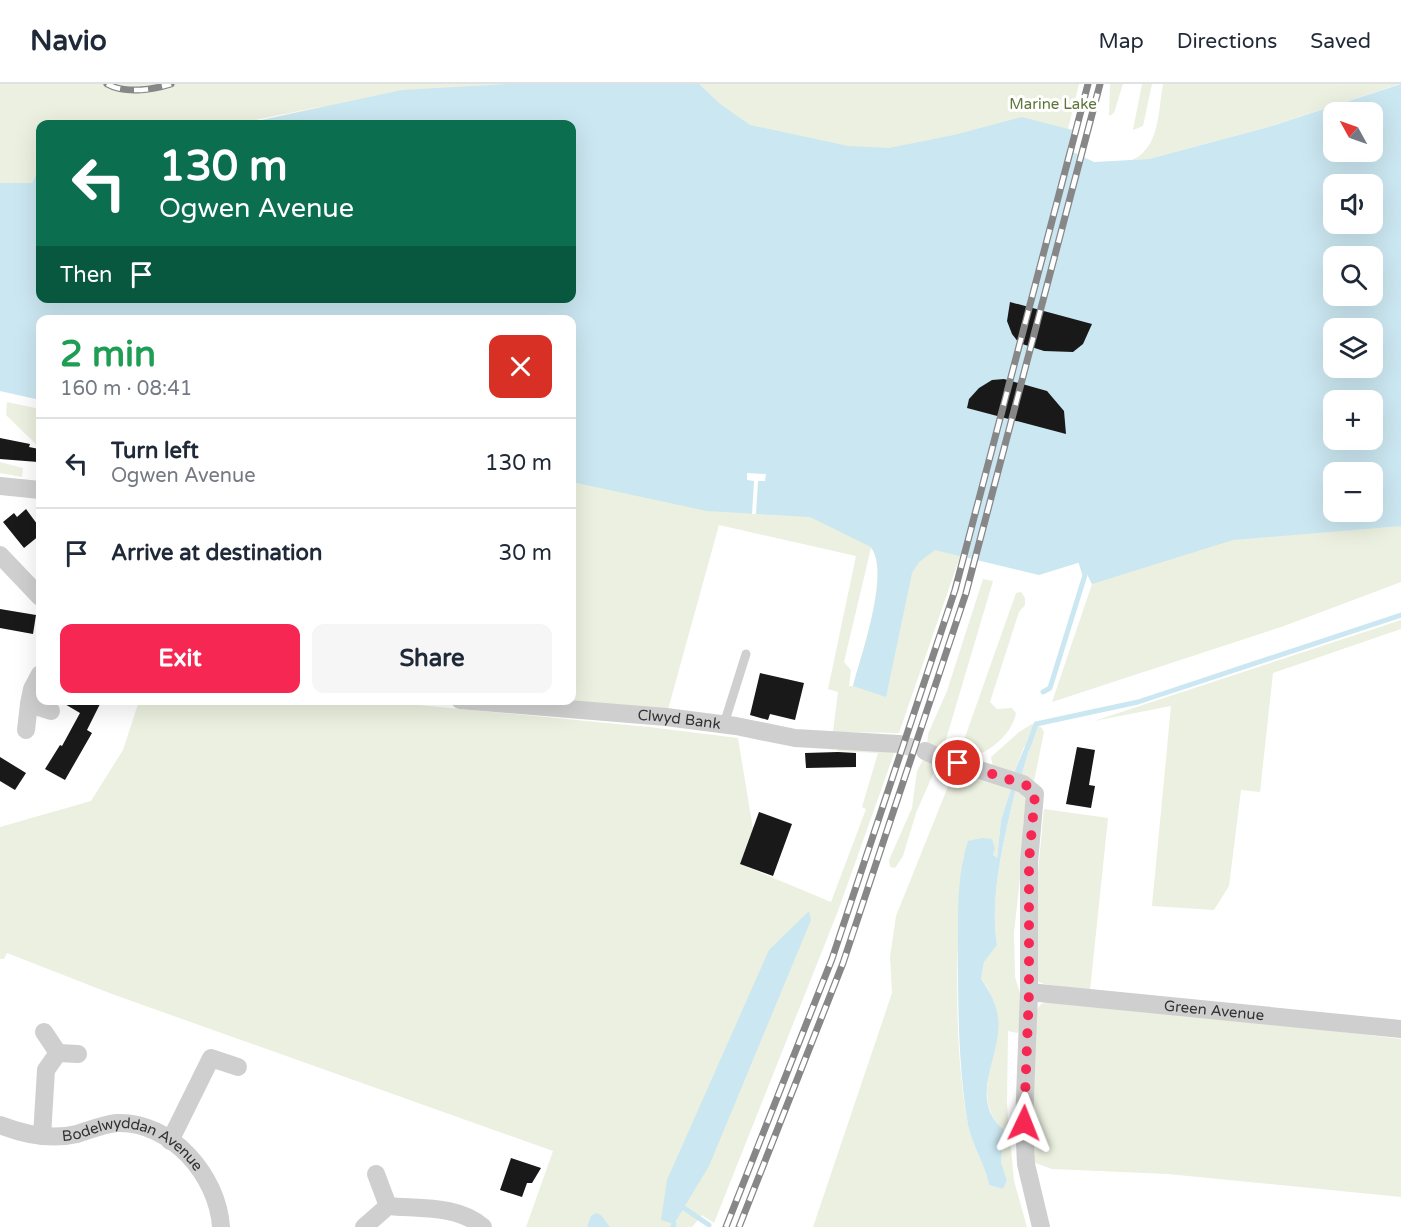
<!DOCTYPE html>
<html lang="en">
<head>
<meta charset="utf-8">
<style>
	:root { --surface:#fff; --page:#f6f6f7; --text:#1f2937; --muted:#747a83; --line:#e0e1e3; --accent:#f72753 }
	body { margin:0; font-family:"Varela Round",sans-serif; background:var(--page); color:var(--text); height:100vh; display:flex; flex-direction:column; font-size:22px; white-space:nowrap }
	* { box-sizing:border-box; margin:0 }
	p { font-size:20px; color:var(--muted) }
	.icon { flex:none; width:33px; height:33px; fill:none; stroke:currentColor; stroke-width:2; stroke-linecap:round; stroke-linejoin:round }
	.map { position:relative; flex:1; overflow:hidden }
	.drawer { position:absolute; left:36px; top:231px; width:540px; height:390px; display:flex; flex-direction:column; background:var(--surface); border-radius:12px; box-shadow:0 6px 24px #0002 }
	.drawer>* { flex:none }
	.hud { position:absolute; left:36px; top:36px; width:540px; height:183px; border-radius:12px; box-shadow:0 6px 24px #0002; background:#0b6e4f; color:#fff; overflow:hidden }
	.needle { width:39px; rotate:310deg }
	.buttons { position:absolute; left:1323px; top:18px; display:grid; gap:12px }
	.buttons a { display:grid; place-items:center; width:60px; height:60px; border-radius:12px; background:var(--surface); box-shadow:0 6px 24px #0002; font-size:30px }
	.pin { position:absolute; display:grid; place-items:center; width:51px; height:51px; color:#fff; margin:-26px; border:3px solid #fff; border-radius:50%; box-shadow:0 2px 6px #0007 }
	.me { position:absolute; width:66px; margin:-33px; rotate:2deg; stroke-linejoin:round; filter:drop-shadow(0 0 4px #0008) }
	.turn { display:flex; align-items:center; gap:21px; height:126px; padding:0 24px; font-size:27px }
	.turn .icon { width:78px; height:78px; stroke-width:2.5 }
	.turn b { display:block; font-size:42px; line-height:51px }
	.then { display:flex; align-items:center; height:57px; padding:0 24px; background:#0003; gap:12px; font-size:22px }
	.round { display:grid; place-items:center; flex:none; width:63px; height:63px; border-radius:12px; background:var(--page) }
	.summary { display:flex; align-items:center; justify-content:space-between; height:102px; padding:0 24px }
	h1 { font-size:36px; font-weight:700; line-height:45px; color:#1e9e55 }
	.button { display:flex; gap:12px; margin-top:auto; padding:12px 24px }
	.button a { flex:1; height:69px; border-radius:12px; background:var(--accent); color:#fff; font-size:24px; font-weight:700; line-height:69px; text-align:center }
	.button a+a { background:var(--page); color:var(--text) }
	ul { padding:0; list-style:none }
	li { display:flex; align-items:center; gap:18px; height:90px; padding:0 24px; border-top:2px solid var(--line) }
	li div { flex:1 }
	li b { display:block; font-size:22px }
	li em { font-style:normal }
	header { display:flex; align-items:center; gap:36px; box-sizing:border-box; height:84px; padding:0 30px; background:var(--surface); border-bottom:2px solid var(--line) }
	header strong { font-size:28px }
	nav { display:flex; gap:33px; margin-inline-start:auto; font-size:21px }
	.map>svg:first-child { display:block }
	.green { fill:#ebf0e0; fill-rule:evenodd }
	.water { fill:#cbe7f1; fill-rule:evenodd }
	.pier { fill:#fff }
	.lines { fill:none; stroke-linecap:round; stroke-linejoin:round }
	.stream { stroke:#cbe7f1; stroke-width:5 }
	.building { fill:#191919 }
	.street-tunnel { stroke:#d6d6d6; stroke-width:18; stroke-dasharray:18 9; stroke-linecap:butt }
	.lane { stroke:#cfcfcf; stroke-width:9 }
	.street { stroke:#cfcfcf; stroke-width:18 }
	.tram { stroke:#878787; stroke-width:1.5 }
	.rail-casing { stroke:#878787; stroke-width:7 }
	.rail { stroke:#fff; stroke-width:4.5; stroke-dasharray:14; stroke-linecap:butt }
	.route { stroke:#f72753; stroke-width:10; stroke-dasharray:0 18 }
	.labels { text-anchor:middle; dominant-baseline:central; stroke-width:6; stroke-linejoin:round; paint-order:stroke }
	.park-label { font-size:15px; fill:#5d743a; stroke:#fff }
	.street-label { font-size:15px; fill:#323232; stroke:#fff }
</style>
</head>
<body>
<header>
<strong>Navio</strong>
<nav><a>Map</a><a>Directions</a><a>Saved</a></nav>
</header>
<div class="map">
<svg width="1401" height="1143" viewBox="0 0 1401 1143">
	<rect width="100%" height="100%" fill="#fff"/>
	<g class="green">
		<path d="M 0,0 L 1079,0 L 1068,45 L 1072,46 L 1061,89 L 572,40 L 244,40 L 328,21 L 236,40 L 40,40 L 40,94 L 32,99 L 0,100 Z"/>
		<path d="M 1110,0 L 1123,0 L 1114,29 L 1109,32 Z"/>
		<path d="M 1142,0 L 1152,0 L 1143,42 L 1133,46 Z"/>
		<path d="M 1163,0 L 1400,0 L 1265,44 L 1149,75 L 1132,76 C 1160,64 1158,27 1163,0 Z"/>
		<path d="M 7,318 L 40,325 L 40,364 L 6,331 Z"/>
		<path d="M 1401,348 L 1401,498 L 1284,542 L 1052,618 L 1092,500 L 1081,478 ZM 1334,388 L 1372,388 L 1372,428 L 1334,428 Z"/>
		<path d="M 572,360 L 966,455 L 899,649 L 833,648 L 838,608 L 828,605 L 856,472 L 719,441 L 667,629 L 572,616 ZM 871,464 C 890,487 861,572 853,602 L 849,602 L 851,586 L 844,578 Z"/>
		<path d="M 0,378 L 23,384 L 22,393 L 0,389 Z"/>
		<path d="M 983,495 L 993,497 L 944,662 L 939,666 L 927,662 L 928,650 L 947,607 Z"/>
		<path d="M 1021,508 L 1025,514 L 1025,521 L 1019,528 L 990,618 L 997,625 L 1012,624 L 1016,629 C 1012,652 982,677 958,673 L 1016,509 Z"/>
		<path d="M 1401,536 L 1401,545 L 1273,589 L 1260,708 L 1241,706 L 1229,802 L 1214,826 L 1152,822 L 1171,622 L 1094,637 Z"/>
		<path d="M 366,616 L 649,643 L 738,654 L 753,745 L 740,780 L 831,818 L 866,725 L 862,723 L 878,669 L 837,667 L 837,661 L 896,664 L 838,827 L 714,1139 L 702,1131 L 692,1143 L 610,1143 L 602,1132 L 587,1143 L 526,1143 L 553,1067 L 112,910 L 7,869 L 4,875 L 0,875 L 0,743 L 91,717 L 123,666 L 139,617 Z"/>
		<path d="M 1032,640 L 1041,643 L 1044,648 L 1034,697 L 1021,693 L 1031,659 L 1024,663 L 1013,691 L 993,683 L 991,673 L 1019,648 Z"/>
		<path d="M 924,674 L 936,678 L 937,681 L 916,729 L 903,772 L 895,784 L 890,783 L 889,776 L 912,724 L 917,687 Z"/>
		<path d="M 955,685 L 1012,702 L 1001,736 L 997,774 L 993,771 L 995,765 L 963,773 C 957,861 952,953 968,1041 C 972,1061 985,1080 989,1101 L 1003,1105 L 1007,1097 L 1001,1078 L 1004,1046 C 978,1024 988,993 995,963 C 996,954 993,914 989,907 C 988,903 984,899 981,895 L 984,878 L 997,861 C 989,812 1005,751 1016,704 L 1026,706 L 1028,725 L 1023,738 L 1024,757 L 1014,849 L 1015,893 L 1021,912 L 1020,945 L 1017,949 L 1008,947 L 1007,1021 L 1014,1097 L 1027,1143 L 813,1143 L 892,909 L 890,873 L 896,832 Z"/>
		<path d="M 1044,725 L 1108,734 L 1090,906 L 1044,900 L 1035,896 L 1033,842 Z"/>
		<path d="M 1047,918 L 1251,937 L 1401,955 L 1401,1113 L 1168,1090 L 1052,1085 L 1032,1078 L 1034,929 L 1041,920 Z"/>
	</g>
	<g class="water">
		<path d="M 508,0 L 699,0 L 720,20 L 750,41 L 848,62 L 889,64 L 954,51 L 1022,33 L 1072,46 L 1067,65 L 1094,78 L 1149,75 L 1265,44 L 1401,0 L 1401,442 L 1233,456 L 1092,500 L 1081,478 L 1039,491 L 935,466 L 919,478 L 912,489 L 886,613 L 853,602 C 861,571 891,489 871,463 L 810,433 L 707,427 L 572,398 L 572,236 L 40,236 L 40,316 L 0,307 L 0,99 L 32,99 L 36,91 L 40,89 L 40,214 L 572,214 L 572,40 L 244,40 L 402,6 ZM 1334,28 L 1372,28 L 1372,68 L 1334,68 ZM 1334,100 L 1372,100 L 1372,140 L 1334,140 ZM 1334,172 L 1372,172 L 1372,212 L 1334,212 ZM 1334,244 L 1372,244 L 1372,284 L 1334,284 ZM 1334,316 L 1372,316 L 1372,356 L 1334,356 ZM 1334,388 L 1372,388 L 1372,428 L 1334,428 Z"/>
		<path d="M 1027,658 L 1031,659 L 1021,693 L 1013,691 Z"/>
		<path d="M 1012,702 L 1016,704 C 1005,751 989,812 997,861 L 984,878 L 981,895 C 989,906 996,919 998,933 C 1003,972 966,1014 1004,1046 L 1001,1078 L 1007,1097 L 1003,1105 L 989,1101 C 985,1080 972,1061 968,1041 C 958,981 958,922 958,862 C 958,828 957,790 968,757 L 982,754 L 992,755 L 995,765 L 993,771 L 997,774 L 1001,736 Z"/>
		<path d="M 809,827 L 811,836 L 709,1082 L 674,1140 L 661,1136 L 667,1096 L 769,866 Z"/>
		<path d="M 597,1129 L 602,1132 L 610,1143 L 587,1143 L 591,1132 Z"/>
	</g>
	<path class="pier" d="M 747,389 L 766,390 L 765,397 L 758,397 L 756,430 L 752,430 L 754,397 L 747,396 Z"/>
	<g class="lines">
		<g class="stream">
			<path d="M 1043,608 L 1050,604 L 1085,491 L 1081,478"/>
			<path d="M 1028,663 L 1036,640 L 1138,618 L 1401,531"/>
			<path d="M 684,1124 L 709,1141"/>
			<path d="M 673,1143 L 674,1140"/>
		</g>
	</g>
	<g class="building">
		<path d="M 1010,218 L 1092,240 L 1083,260 L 1073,268 L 1044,267 L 1019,259 L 1012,250 L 1007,237 Z"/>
		<path d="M 1004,295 L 1047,307 L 1064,327 L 1066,350 L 967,324 L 969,315 L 979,304 L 992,296 Z"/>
		<path d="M 0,354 L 30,360 L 29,363 L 39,365 L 38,378 L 0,375 Z"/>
		<path d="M 26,425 L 40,444 L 40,451 L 24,464 L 3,438 L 14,429 L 17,433 Z"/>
		<path d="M 0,525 L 36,531 L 33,550 L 0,544 Z"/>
		<path d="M 760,589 L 804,599 L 795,636 L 770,630 L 768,636 L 750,631 Z"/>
		<path d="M 58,616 L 102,616 L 87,646 L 92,649 L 65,696 L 45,685 L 60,661 L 62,662 L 80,629 Z"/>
		<path d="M 1077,663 L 1095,666 L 1089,701 L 1095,702 L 1091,724 L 1066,720 Z"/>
		<path d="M 838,668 L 856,669 L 856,683 L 806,684 L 805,669 Z"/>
		<path d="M 0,673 L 26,689 L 15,706 L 0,697 Z"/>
		<path d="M 759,728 L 792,740 L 773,792 L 740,780 Z"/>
		<path d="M 511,1074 L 541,1084 L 532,1099 L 527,1099 L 522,1113 L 500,1106 Z"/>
	</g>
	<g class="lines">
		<path class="street-tunnel" d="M 899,660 L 925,667"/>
		<path class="lane" d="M 724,640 L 746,570"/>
		<g class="street">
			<path d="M 0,402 L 40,406"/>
			<path d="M 0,471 L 40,513"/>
			<path d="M 40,590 L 32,605 L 29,620 L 51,627"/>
			<path id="s1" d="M 460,616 L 666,633 L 736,642 L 795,654 L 899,660"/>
			<path d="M 26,646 L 29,620"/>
			<path d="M 925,667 L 936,672"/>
			<path d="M 958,679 L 1023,700 L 1035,710 L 1029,778 L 1029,908 L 1024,1039 L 1026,1080 L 1041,1143"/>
			<path id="s2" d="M 1029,908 L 1401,945"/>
			<path d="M 58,969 L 78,970"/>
			<path id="s3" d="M 0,1041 C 23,1050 52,1056 77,1050 C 90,1046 104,1040 117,1039 C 171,1037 218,1092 221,1143"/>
			<path d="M 42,1052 L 46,986 L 58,969 L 44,948"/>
			<path d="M 170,1057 L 211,974 L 238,983"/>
			<path d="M 376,1090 L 388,1122"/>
			<path d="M 364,1143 L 388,1122 C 420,1125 458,1121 483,1143"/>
		</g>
		<path class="tram" d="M 107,0 C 125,10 152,6 171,0"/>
		<defs>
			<g id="rail">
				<path d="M 107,0 C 125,10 152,6 171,0"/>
				<path d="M 726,1143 L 832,875 L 955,506 L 1088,0"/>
				<path d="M 739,1143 L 843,879 L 966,509 L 1100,0"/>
			</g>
		</defs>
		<use href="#rail" class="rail-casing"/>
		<use href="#rail" class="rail"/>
	</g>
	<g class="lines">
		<path class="route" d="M 958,679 L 1023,700 L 1030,703 L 1035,710 L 1029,777 L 1029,908 L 1024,1039"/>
	</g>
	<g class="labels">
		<g class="park-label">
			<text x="1053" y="20">Marine Lake</text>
		</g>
		<g class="street-label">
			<text stroke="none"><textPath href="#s1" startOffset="220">Clwyd Bank</textPath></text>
			<text stroke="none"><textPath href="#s2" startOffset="186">Green Avenue</textPath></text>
			<text stroke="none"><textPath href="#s3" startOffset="141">Bodelwyddan Avenue</textPath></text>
		</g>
	</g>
</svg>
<div class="buttons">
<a><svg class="needle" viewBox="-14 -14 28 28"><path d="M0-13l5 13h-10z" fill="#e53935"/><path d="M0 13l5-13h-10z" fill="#747a83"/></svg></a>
<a><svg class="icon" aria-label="sound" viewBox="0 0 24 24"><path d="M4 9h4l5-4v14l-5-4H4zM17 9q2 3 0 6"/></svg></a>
<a><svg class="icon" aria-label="search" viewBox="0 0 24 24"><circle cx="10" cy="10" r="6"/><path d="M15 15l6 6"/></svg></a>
<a><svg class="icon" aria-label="layers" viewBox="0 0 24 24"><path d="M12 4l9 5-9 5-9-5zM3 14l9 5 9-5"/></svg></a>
<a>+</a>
<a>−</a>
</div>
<div class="pin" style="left:958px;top:679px;background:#d93025"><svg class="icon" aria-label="arrive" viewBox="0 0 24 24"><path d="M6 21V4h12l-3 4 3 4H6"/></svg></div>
<svg class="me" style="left:1024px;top:1039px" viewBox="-20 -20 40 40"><path d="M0-17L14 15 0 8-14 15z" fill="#f72753" stroke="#fff" stroke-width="4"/></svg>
<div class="hud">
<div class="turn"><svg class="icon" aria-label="left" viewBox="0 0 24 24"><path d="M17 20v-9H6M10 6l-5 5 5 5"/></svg><div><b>130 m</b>Ogwen Avenue</div></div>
<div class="then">Then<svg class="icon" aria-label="arrive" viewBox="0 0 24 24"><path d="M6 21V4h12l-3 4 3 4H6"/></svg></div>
</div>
<section class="drawer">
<div class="summary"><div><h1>2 min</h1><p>160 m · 08:41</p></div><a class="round" style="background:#d93025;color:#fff"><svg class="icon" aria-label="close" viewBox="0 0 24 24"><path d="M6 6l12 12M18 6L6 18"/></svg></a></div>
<ul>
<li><svg class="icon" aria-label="left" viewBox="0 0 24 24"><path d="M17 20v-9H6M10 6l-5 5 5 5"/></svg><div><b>Turn left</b><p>Ogwen Avenue</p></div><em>130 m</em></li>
<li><svg class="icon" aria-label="arrive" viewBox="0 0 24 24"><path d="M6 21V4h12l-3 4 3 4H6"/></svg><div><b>Arrive at destination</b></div><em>30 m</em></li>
</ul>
<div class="button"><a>Exit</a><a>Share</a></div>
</section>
</div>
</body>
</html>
